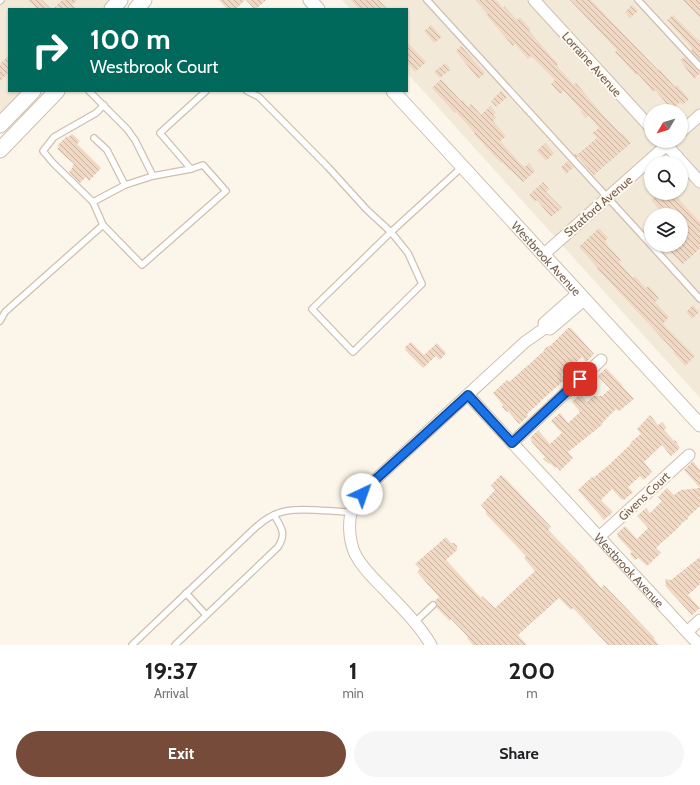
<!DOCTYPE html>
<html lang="en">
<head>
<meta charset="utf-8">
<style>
	:root { --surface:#fff; --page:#f6f6f6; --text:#202124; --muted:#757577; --accent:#764b3a }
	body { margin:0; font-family:Cabin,sans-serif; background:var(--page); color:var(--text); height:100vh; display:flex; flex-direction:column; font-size:15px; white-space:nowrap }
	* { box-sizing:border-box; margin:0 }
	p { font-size:13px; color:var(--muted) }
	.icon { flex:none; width:22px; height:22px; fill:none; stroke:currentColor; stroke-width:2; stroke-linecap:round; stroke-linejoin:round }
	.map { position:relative; height:645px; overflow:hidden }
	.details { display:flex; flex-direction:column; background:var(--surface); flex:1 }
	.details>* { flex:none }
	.top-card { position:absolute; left:8px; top:8px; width:400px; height:84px; border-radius:0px; box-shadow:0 1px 3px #0004; background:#00695c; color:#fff; overflow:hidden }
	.needle { width:26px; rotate:232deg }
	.tools { position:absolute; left:644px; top:104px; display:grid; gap:8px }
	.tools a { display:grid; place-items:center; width:44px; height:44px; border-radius:50%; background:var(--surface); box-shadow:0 1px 3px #0004; font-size:20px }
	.pin { position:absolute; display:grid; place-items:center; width:34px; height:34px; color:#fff; margin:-17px; border-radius:8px; box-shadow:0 2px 6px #0006 }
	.me { position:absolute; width:44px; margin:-22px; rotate:42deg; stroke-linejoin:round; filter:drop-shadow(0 0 3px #0008) }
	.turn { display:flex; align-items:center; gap:14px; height:84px; padding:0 16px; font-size:18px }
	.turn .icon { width:52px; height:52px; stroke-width:2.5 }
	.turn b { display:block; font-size:28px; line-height:34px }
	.eta { display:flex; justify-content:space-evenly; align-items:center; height:68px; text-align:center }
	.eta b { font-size:24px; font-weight:800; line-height:28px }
	.action { display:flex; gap:8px; margin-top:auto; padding:8px 16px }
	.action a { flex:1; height:46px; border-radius:24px; background:var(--accent); color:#fff; font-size:16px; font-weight:800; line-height:46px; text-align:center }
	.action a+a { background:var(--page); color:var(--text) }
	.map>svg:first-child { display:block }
	.residential { fill:#f3e9d9; fill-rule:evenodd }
	.building { fill:url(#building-back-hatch) }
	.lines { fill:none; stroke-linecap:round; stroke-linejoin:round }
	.service-casing { stroke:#cebfb0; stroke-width:8 }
	.minor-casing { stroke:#cebfb0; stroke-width:13 }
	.tertiary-casing { stroke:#cebfb0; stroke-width:15 }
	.secondary-casing { stroke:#d0c0ae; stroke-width:17 }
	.service { stroke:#fff; stroke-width:5.5 }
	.minor { stroke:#fff; stroke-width:11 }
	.tertiary { stroke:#fff; stroke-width:13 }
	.secondary { stroke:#fff; stroke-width:15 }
	.route-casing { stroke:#114b97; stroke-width:10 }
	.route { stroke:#1a73e8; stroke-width:7 }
	.labels { text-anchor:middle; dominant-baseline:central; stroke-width:4; stroke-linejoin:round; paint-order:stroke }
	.street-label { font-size:12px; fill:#765f4e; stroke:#fefaf1 }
</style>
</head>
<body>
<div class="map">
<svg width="700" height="645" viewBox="0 0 700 645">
	<defs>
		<pattern id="building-back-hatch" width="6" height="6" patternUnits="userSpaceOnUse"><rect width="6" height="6" fill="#f0d8c3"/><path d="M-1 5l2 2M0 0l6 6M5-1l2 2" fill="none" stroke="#c7b2a1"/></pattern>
	</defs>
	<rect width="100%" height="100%" fill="#fcf6ea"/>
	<g class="residential">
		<path d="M 0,0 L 116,0 L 107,9 L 9,9 L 9,91 L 29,91 L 0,121 Z"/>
		<path d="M 342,0 L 700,0 L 700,398 L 407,73 L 407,9 L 350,9 ZM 651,111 L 681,111 L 681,141 L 651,141 ZM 651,163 L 681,163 L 681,193 L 651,193 ZM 651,215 L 681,215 L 681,245 L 651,245 Z"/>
	</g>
	<g class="building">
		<path d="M 28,0 L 42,0 L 51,9 L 37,9 Z"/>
		<path d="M 62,0 L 77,0 L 72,5 L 77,9 L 53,9 Z"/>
		<path d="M 219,0 L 245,0 L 236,9 L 227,9 Z"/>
		<path d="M 246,0 L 266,0 L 256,9 L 254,9 Z"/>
		<path d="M 351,0 L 379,0 L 387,9 L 359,9 Z"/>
		<path d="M 475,0 L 496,0 L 503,8 L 504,6 L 517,20 L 520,17 L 531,29 L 529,31 L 558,64 L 557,66 L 574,85 L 576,83 L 603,115 L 621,134 L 622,133 L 631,143 L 594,175 L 577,156 L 577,158 L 574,155 L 577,153 L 577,155 L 597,138 L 592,133 L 599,128 L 589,116 L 586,118 L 581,112 L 582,111 L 564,91 L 560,94 L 551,84 L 555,80 L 531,56 L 528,59 L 515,44 L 513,46 L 486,15 L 488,14 Z"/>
		<path d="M 570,0 L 591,0 L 658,70 L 659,69 L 675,87 L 677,85 L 689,99 L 682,105 L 680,102 L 672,110 L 655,90 L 653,92 L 638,74 L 636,75 L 615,52 L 617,50 Z"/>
		<path d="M 683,0 L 700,0 L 700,18 Z"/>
		<path d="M 632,5 L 638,11 L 630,18 L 625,12 Z"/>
		<path d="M 673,15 L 699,41 L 700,40 L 700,61 L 691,51 L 692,50 L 692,48 L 667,20 Z"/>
		<path d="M 431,25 L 442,37 L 434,43 L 424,31 Z"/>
		<path d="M 407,42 L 426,62 L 415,72 L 407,63 Z"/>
		<path d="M 461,46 L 485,73 L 478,79 L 456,51 Z"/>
		<path d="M 9,55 L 9,72 L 0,81 L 0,64 Z"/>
		<path d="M 685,57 L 697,70 L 700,71 L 700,73 L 694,79 L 680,60 Z"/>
		<path d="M 445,63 L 451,69 L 440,78 L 434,72 Z"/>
		<path d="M 441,79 L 461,101 L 462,100 L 468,107 L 471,104 L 481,115 L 490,106 L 496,113 L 493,115 L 496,118 L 493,121 L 506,136 L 500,141 L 521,164 L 525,167 L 529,163 L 535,171 L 523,182 L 510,169 L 509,170 L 502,162 L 501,163 L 474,134 L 475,133 L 456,112 L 455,113 L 432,88 Z"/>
		<path d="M 501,91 L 507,97 L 496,107 L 491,101 Z"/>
		<path d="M 72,134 L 80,141 L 77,144 L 101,168 L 89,181 L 86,177 L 80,183 L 69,172 L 73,167 L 72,166 L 74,164 L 57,149 L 59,147 L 57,146 L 67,136 L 68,137 Z"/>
		<path d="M 545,143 L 554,153 L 546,161 L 537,151 Z"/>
		<path d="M 568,161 L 574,167 L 566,174 L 561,167 Z"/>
		<path d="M 543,182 L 549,189 L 546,192 L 562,208 L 551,217 L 537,200 L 535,202 L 529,195 Z"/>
		<path d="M 651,193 L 673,193 L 700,222 L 700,248 L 683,264 L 670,251 L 677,245 L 681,245 L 681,242 L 684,239 L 681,235 L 681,215 L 670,215 L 663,207 L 660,210 L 651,200 L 655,197 Z"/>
		<path d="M 599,228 L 608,238 L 605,241 L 608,244 L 607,245 L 621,260 L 619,262 L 633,278 L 635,276 L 646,288 L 649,286 L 659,298 L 655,302 L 669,317 L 663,324 L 695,356 L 685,366 L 673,352 L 674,351 L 604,276 L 597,269 L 598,268 L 579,247 Z"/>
		<path d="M 693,305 L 699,312 L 692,319 L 686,312 Z"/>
		<path d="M 568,328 L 571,328 L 594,354 L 586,362 L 582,357 L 574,364 L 573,363 L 561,375 L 565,379 L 527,414 L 528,416 L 519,424 L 508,411 L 507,412 L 502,407 L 503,405 L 493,393 L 507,380 L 509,382 L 544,351 L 544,349 L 548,346 L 550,346 Z"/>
		<path d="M 411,342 L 424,355 L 437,343 L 446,353 L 440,360 L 436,356 L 423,368 L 405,350 L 406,346 Z"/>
		<path d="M 606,368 L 623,386 L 622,386 L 634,399 L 619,411 L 616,409 L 602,423 L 602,425 L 568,452 L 573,458 L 560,471 L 557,467 L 555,468 L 550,463 L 549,464 L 543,459 L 545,457 L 531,441 L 532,440 L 530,438 L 538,430 L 550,444 L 562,433 L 551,421 L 560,413 L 568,423 L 580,412 L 572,402 L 580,394 L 587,402 L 594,396 L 602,396 L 610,389 L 598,376 Z"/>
		<path d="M 650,415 L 658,425 L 662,422 L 667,428 L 664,430 L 674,441 L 675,440 L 680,448 L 671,456 L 662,445 L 644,462 L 652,472 L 644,480 L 640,476 L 628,487 L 633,492 L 624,500 L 623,499 L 622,500 L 612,489 L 601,500 L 613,512 L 604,520 L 578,490 L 592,477 L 593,478 L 610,464 L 631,444 L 631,442 L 641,434 L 637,429 Z"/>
		<path d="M 693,461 L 700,470 L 700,506 L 688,517 L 688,519 L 683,522 L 677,529 L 656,548 L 661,553 L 647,566 L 638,558 L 635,560 L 630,554 L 632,552 L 617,536 L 618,536 L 617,534 L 625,526 L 637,539 L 648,528 L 637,516 L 646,508 L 650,513 L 662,501 L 658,497 L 667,488 L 674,495 L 681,490 L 700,488 L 684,470 Z"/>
		<path d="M 501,475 L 506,479 L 551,527 L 548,530 L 584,567 L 585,569 L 601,588 L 604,585 L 655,638 L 654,639 L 659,645 L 608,645 L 573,608 L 571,610 L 559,598 L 518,635 L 527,645 L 473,645 L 467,638 L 468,637 L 451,619 L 450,621 L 436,607 L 437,604 L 435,601 L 439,597 L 417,572 L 420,569 L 415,564 L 446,537 L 451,543 L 454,543 L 457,546 L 457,550 L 446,560 L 481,598 L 482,596 L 495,608 L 535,571 L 524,558 L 526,556 L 486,514 L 486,511 L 481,505 L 495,490 L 491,485 Z"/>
		<path d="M 700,557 L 700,584 L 688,595 L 700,608 L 692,615 L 667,588 L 665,585 L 666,584 L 665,579 L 671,580 Z"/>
	</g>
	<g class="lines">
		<defs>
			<g id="service">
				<path d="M 427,0 L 651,245"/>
				<path d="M 638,0 L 700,67"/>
				<path d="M 0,1 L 1,0"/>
				<path d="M 89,91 L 127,129 L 135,140 L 153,176 L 191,169"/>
				<path d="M 247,91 L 259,97 L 328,167 L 367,210 L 391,232 L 462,167"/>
				<path d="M 94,138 L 107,150 L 125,185 L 153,176"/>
				<path d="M 93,202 L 125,185"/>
				<path d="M 103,225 L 93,202 L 53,163 L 43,151 L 54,137 L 96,113 L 104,105"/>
				<path d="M 391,232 L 408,253 L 422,284 L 353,352 L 312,309 Z"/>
				<path d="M 651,245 L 700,299"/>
				<path d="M 0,321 L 5,312 L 103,225 L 142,265 L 226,191 L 203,165 L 191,169 L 160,133 L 206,91"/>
				<path d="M 186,593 L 206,615"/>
				<path d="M 415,622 L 433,605"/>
				<path d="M 132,645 L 256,527 C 264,520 274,513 286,511 C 304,507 332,512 352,512"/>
				<path d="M 175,645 L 278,547 C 287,533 281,527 274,515"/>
			</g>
			<g id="minor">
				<path d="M 534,0 L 651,128"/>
				<path d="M 681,132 L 700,115"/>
				<path d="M 663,141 L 700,182"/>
				<path d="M 543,255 L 671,141"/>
				<path d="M 545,328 L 544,323 L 578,293"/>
				<path id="s1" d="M 468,395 L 699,645"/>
				<path d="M 512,443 L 601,360"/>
				<path d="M 599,537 L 689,455"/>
				<path d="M 687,632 L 700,620"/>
				<path d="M 431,645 C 418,623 399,605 382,587 C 372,577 362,567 355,554 C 349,540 347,519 354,506 C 359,496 368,488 375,480 L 525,342 L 545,328 L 550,329 L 584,300"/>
			</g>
			<g id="tertiary">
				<path d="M 310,0 L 318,9"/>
				<path id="s2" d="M 393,91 L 700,425"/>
			</g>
			<g id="secondary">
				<path d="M 112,9 L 120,0"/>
				<path d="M 136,9 L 144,0"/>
				<path d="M 0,125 L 33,91"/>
				<path d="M 0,150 L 57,91"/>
			</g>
		</defs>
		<use href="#service" class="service-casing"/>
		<use href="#minor" class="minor-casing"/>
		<use href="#tertiary" class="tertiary-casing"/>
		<use href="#secondary" class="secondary-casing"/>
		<use href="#service" class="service"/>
		<use href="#minor" class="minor"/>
		<use href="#tertiary" class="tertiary"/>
		<use href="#secondary" class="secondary"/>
	</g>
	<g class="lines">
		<defs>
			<path id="route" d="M 362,494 L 375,480 L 468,395 L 512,443 L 580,379"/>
		</defs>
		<use href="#route" class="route-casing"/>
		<use href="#route" class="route"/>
	</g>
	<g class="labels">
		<g class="street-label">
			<text transform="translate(592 64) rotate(48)">Lorraine Avenue</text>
			<text transform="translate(598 206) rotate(-41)">Stratford Avenue</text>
			<text stroke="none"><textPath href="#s2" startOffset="227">Westbrook Avenue</textPath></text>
			<text transform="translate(644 496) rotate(-43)">Givens Court</text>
			<text stroke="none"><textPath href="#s1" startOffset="238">Westbrook Avenue</textPath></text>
		</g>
	</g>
</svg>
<div class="tools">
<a><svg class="needle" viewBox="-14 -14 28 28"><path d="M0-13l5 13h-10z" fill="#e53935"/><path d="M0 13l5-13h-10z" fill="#757577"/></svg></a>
<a><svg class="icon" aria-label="search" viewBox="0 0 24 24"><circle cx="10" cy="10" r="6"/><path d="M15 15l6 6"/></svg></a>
<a><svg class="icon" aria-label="layers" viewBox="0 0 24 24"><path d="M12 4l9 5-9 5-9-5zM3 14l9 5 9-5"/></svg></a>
</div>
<div class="pin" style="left:580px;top:379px;background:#d93025"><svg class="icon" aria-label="arrive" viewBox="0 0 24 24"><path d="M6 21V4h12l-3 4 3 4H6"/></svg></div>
<svg class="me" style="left:362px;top:494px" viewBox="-20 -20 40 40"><circle r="19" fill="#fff"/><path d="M0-13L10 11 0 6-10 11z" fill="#1a73e8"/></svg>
<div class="top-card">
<div class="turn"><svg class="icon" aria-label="right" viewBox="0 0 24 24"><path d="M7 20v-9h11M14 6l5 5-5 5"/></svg><div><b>100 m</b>Westbrook Court</div></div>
</div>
</div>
<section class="details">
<div class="eta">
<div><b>19:37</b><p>Arrival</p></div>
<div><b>1</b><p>min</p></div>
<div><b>200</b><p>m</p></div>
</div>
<div class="action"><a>Exit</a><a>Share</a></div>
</section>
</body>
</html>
